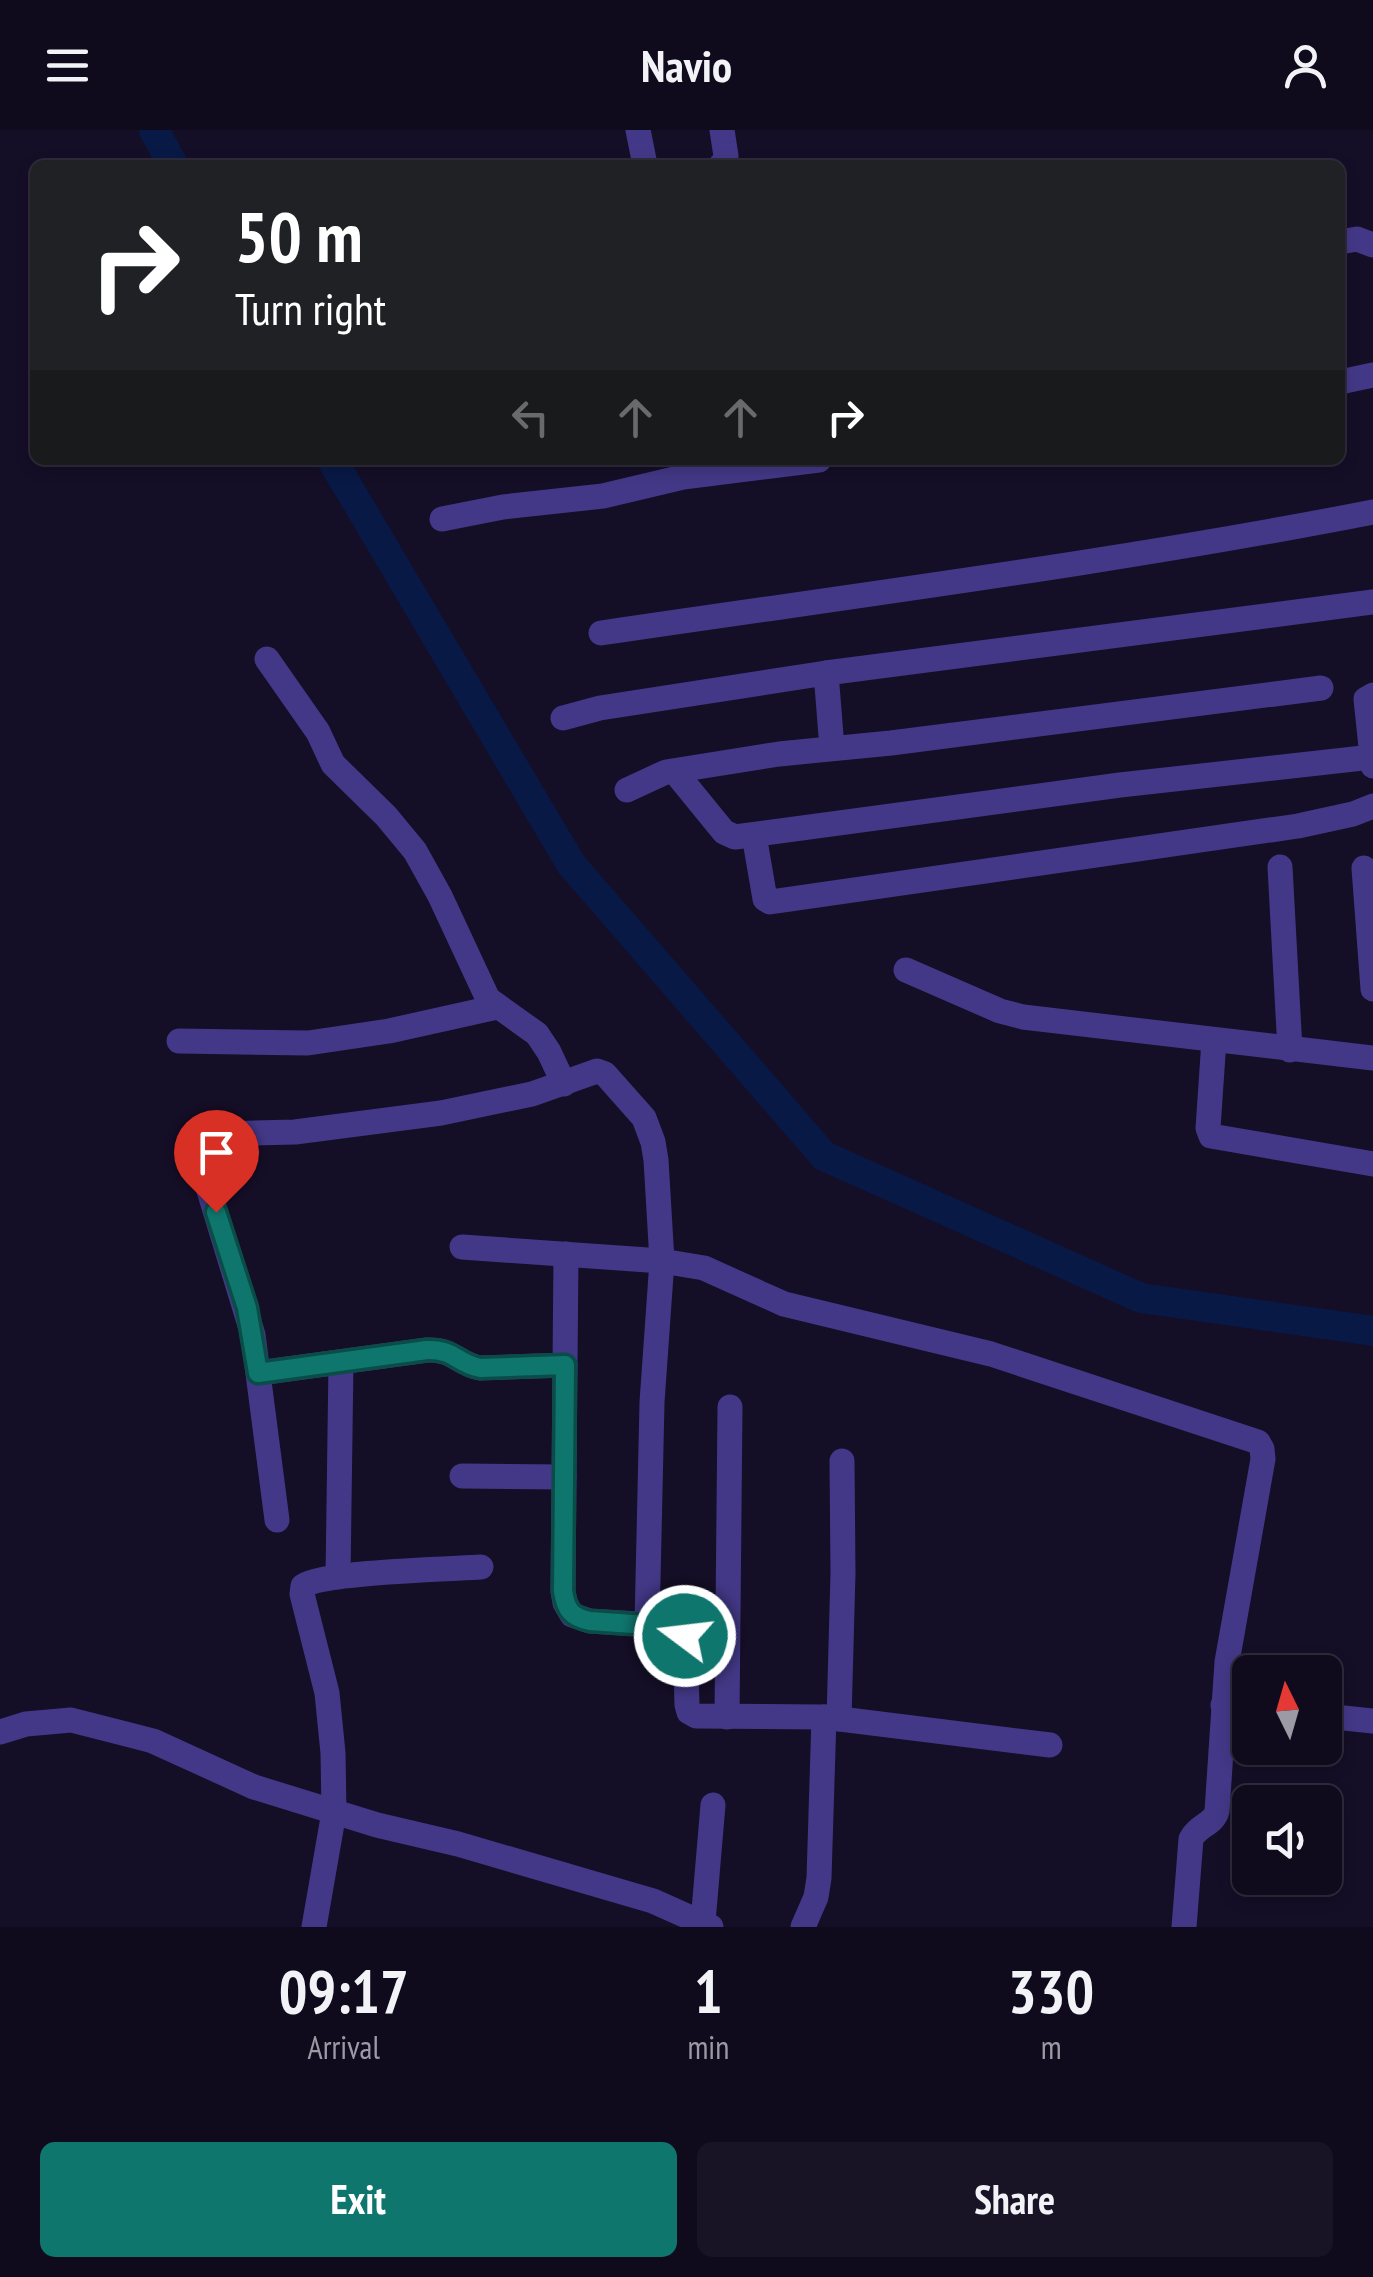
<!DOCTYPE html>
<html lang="en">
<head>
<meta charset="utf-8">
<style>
	:root { --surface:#100a1d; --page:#191326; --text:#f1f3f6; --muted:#9c9aa4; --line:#302b3b; --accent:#0f766e }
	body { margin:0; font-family:"PT Sans Narrow",sans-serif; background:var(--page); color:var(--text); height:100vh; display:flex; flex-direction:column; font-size:38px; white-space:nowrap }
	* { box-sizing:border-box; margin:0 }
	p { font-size:32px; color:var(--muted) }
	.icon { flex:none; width:55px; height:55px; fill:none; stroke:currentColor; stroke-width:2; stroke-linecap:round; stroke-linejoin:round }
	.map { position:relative; height:1797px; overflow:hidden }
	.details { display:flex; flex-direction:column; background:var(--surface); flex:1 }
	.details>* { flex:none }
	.hud { position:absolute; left:30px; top:30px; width:1315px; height:305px; border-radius:15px; box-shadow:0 5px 15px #0003,0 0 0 2px var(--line); background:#202124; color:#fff; overflow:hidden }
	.needle { width:65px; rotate:355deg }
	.controls { position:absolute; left:1232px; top:1525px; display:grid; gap:20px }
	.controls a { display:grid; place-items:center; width:110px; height:110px; border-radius:15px; background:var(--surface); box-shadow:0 5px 15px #0003,0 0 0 2px var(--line); font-size:50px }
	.pin { position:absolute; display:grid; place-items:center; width:85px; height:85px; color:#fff; margin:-102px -42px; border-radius:50% 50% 50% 0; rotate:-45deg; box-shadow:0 0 10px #0007 }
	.pin .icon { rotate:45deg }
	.me { position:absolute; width:110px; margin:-55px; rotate:285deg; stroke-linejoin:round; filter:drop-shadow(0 0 8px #0008) }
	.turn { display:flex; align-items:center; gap:35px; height:210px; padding:0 40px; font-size:45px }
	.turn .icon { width:130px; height:130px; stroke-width:2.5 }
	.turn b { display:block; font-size:70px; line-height:85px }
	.lanes { display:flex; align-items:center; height:95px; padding:0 40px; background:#0003; justify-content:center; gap:50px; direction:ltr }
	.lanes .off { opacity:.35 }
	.eta { display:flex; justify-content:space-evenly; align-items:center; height:170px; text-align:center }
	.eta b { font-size:60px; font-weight:700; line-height:70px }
	.cta { display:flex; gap:20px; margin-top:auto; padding:20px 40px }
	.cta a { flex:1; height:115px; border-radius:15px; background:var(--accent); color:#fff; font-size:40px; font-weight:700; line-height:115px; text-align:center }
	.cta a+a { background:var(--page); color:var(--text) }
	header { display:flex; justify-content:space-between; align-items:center; height:130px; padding:0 40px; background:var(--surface); font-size:45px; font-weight:700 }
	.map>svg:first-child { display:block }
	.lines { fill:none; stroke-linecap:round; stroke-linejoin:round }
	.river { stroke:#081946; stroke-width:30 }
	.minor { stroke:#433887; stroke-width:25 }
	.route-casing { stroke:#0a4d48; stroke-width:25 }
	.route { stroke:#0f766e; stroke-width:18 }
</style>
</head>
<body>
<header><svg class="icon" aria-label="menu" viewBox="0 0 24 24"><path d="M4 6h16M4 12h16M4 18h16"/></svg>Navio<svg class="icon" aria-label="person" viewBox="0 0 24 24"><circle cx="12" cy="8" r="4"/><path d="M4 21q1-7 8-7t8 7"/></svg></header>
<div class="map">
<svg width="1373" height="1797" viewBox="0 0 1373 1797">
	<rect width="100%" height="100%" fill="#150e27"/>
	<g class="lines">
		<g class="river">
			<path d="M 154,0 L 173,35"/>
			<path d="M 332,330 L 571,734 L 824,1026 L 1141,1168 L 1373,1201"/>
		</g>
		<g class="minor">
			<path d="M 638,0 L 645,35"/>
			<path d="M 721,35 L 724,33 L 726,26 L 722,0"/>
			<path d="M 1340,112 L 1357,109 L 1373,115"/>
			<path d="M 1340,252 L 1373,245"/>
			<path d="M 442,389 L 503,377 L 603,366 L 683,347 L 819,330"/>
			<path d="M 601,503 C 858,465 1117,432 1373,382"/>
			<path d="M 267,529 L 318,602 L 333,634 L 386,686 L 415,721 L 440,766 L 488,869 L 537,904 L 549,922 L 564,954"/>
			<path d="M 826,543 L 832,618"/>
			<path d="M 1373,565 L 1366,569 L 1373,636"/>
			<path d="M 563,588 L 600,578 L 826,543 L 1373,472"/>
			<path d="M 675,642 L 724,702 L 735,707 L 1120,655 L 1372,627"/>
			<path d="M 627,660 L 666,642 L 779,624 L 891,613 L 1321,558"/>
			<path d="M 754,705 L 765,769 L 770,772 L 1298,696 L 1353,684 L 1373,676"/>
			<path d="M 1280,737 L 1290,920"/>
			<path d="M 1364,738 L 1373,859"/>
			<path d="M 906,840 L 1000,881 L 1023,887 L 1373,928"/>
			<path d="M 1214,910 L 1208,998 L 1211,1006 L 1373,1034"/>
			<path d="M 179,911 L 308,913 L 389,901 L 497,877"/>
			<path d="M 218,1004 L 295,1002 L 441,983 L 532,964 L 597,941 L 605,944 L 644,988 L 653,1012 L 656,1030 L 662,1131 L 652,1272 L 647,1495"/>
			<path d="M 207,1054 L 253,1205 L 277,1390"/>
			<path d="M 462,1117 L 662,1131 L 704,1138 L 784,1174 L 991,1224 L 1258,1312 L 1262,1319 L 1263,1329 L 1227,1532 L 1217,1681 C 1214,1694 1197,1696 1191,1709 L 1184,1797"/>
			<path d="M 566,1124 L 563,1461 L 565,1473 L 572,1485 L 590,1491 L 670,1496 L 680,1499 L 685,1506 L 687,1575 L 689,1582 L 696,1586 L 824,1587 L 1050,1615"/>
			<path d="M 259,1243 L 427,1220 C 455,1219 457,1234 480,1238 L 565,1235"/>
			<path d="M 462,1346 L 564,1347"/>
			<path d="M 338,1447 L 341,1232"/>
			<path d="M 1223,1575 L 1250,1578"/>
			<path d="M 1325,1586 L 1373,1591"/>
			<path d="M 727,1587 L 730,1277"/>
			<path d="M 839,1589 L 843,1443 L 842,1331"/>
			<path d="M 0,1602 L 26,1594 L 71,1590 L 130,1605 L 153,1611 L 254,1657 L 377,1695 L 458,1714 L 653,1771 L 711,1797"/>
			<path d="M 703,1792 L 713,1675"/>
			<path d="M 314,1797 L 334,1682 L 333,1623 L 327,1563 L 302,1464 L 303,1456 C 322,1442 449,1439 481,1437"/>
			<path d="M 803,1797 L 816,1767 L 819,1748 L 824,1587"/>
		</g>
	</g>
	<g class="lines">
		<defs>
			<path id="route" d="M 216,1082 L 247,1178 L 258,1243 L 427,1220 C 455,1219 457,1234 480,1238 L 565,1235 L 563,1461 C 566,1480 571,1487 590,1491 L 676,1497 L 685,1506"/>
		</defs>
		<use href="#route" class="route-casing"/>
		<use href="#route" class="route"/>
	</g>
</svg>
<div class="controls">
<a><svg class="needle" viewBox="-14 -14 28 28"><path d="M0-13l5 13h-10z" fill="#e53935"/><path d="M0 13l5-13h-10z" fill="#9c9aa4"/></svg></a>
<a><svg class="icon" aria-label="sound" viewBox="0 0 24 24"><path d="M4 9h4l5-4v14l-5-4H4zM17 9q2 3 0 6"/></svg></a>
</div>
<div class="pin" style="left:216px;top:1082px;background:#d93025"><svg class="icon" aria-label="arrive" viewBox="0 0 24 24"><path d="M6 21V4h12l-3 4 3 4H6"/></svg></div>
<svg class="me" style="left:685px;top:1506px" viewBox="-20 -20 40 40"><circle r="17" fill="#0f766e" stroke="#fff" stroke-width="3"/><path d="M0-11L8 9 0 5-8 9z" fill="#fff"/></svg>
<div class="hud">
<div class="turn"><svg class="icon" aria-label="right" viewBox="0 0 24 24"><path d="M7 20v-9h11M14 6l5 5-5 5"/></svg><div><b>50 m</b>Turn right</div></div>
<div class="lanes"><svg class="icon off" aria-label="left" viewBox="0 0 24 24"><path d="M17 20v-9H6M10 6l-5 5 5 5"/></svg><svg class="icon off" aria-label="ahead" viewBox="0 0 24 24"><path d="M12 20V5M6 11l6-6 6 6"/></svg><svg class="icon off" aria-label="ahead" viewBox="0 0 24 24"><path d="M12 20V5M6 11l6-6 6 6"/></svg><svg class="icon" aria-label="right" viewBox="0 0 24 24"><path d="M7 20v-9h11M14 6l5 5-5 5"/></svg></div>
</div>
</div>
<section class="details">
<div class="eta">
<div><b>09:17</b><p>Arrival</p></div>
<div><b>1</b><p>min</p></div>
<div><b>330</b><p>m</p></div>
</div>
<div class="cta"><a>Exit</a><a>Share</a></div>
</section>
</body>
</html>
